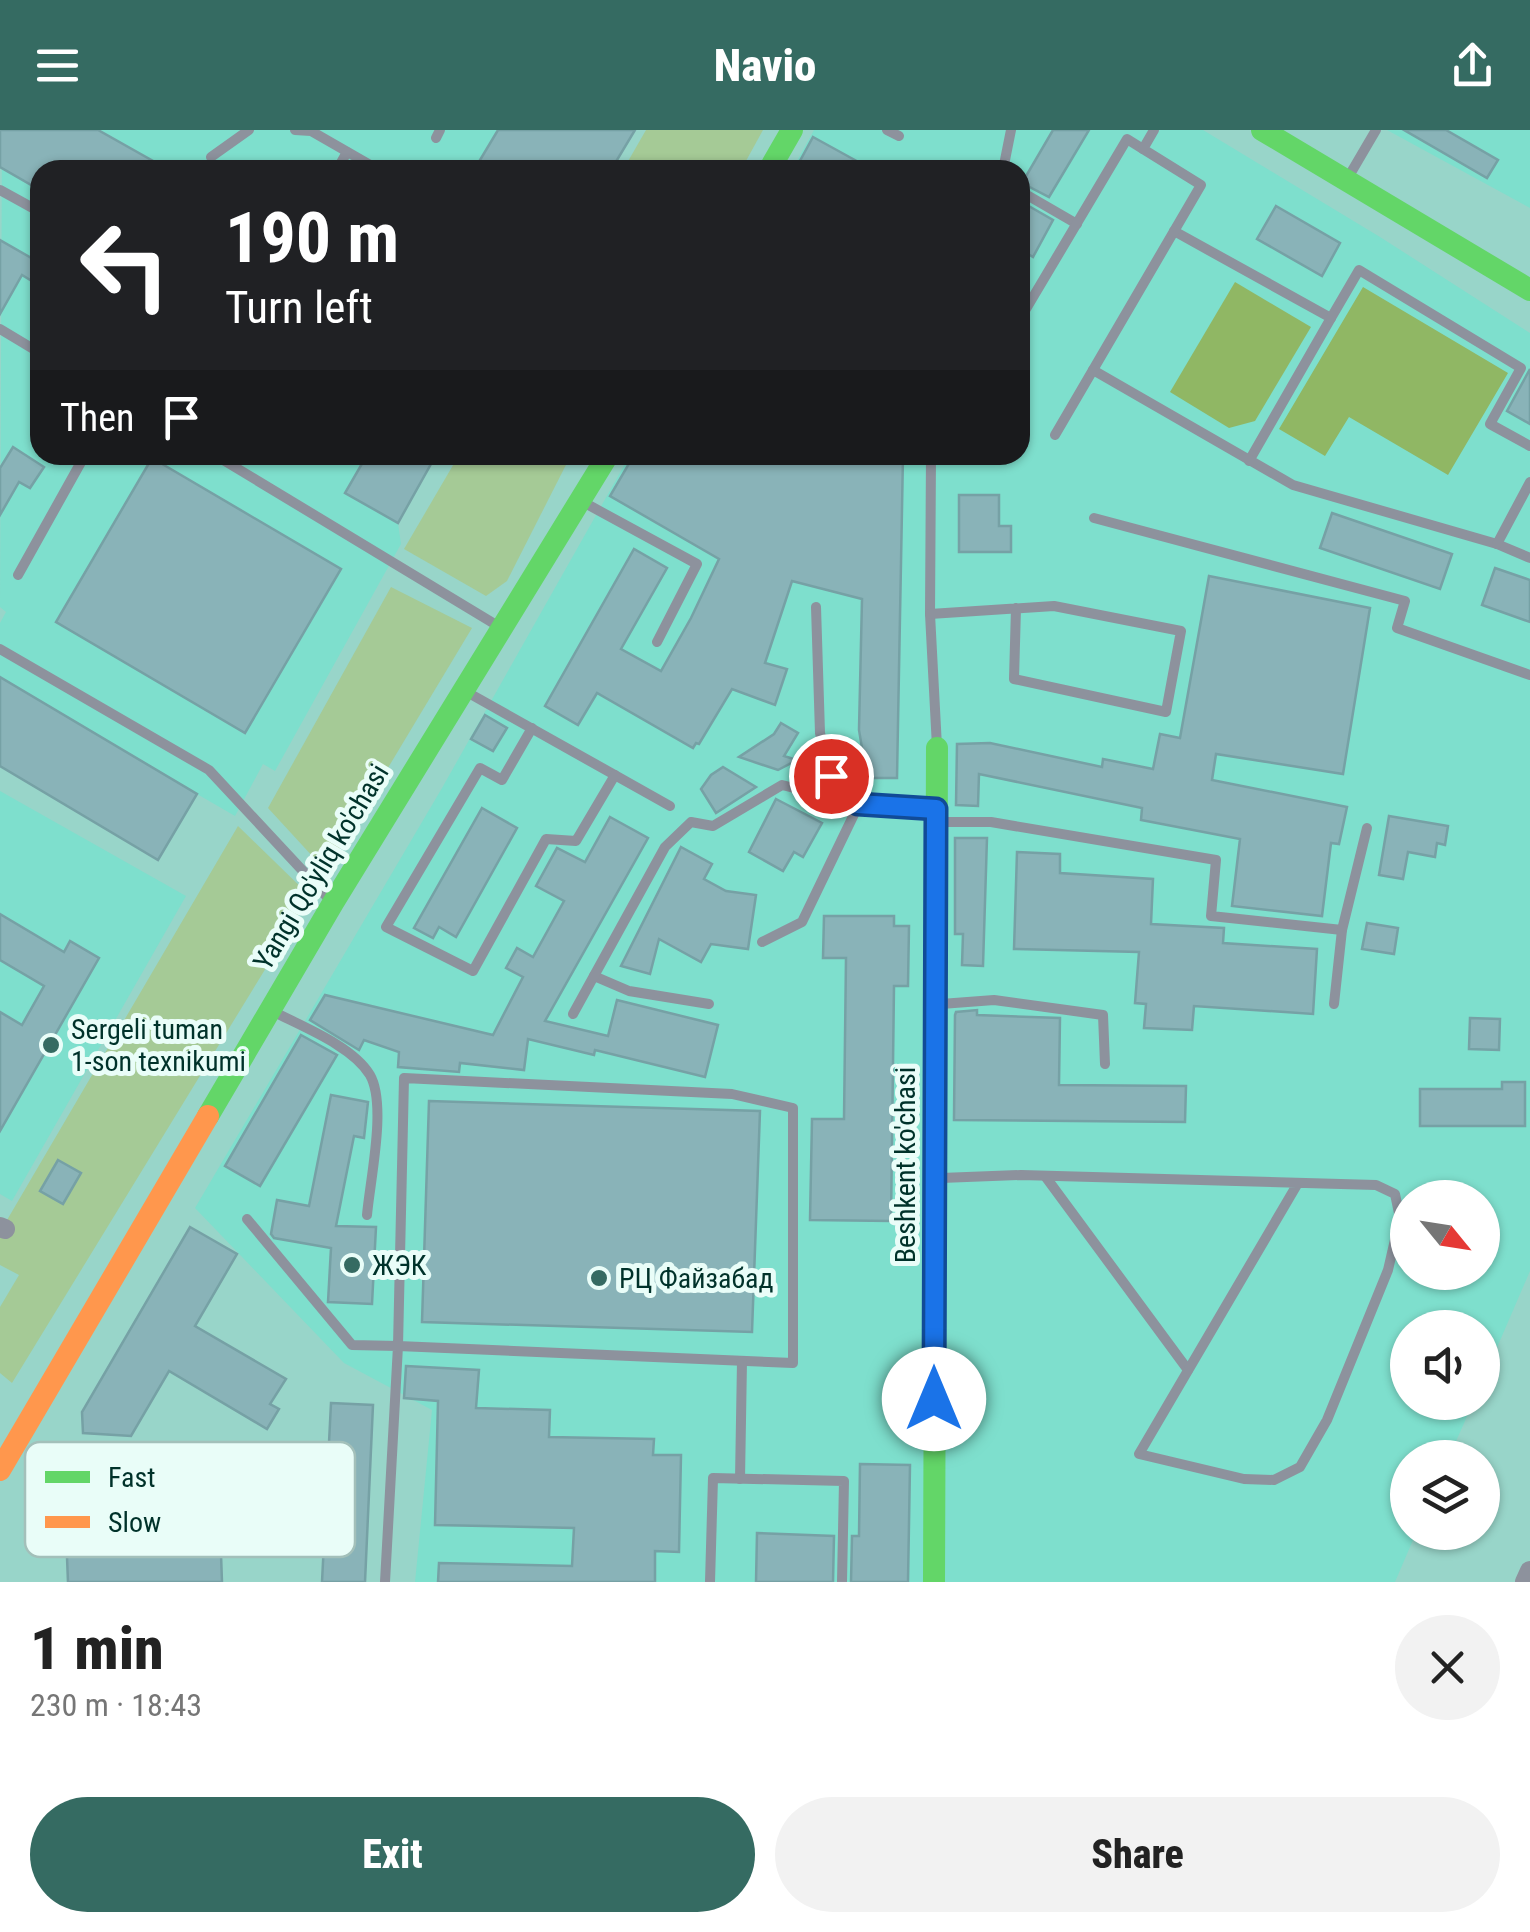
<!DOCTYPE html>
<html lang="en">
<head>
<meta charset="utf-8">
<style>
	:root { --surface:#fff; --page:#f2f2f2; --text:#222; --muted:#767676; --accent:#356b62 }
	body { margin:0; font-family:"Roboto Condensed",sans-serif; background:var(--page); color:var(--text); height:100vh; display:flex; flex-direction:column; font-size:38px; white-space:nowrap }
	* { box-sizing:border-box; margin:0 }
	p { font-size:32px; color:var(--muted) }
	.icon { flex:none; width:55px; height:55px; fill:none; stroke:currentColor; stroke-width:2; stroke-linecap:round; stroke-linejoin:round }
	.map { position:relative; height:1452px; overflow:hidden }
	.sheet { display:flex; flex-direction:column; background:var(--surface); flex:1 }
	.sheet>* { flex:none }
	.top-card { position:absolute; left:30px; top:30px; width:1000px; height:305px; border-radius:30px; box-shadow:0 2px 8px #0004; background:#202124; color:#fff; overflow:hidden }
	.needle { width:65px; rotate:120deg }
	.controls { position:absolute; left:1390px; top:1050px; display:grid; gap:20px }
	.controls a { display:grid; place-items:center; width:110px; height:110px; border-radius:50%; background:var(--surface); box-shadow:0 2px 8px #0004; font-size:50px }
	.pin { position:absolute; display:grid; place-items:center; width:85px; height:85px; color:#fff; margin:-42px; border:5px solid #fff; border-radius:50%; box-shadow:0 2px 10px #0007 }
	.me { position:absolute; width:110px; margin:-55px; rotate:0deg; stroke-linejoin:round; filter:drop-shadow(0 0 8px #0008) }
	.turn { display:flex; align-items:center; gap:35px; height:210px; padding:0 30px; font-size:45px }
	.turn .icon { width:130px; height:130px; stroke-width:2.5 }
	.turn b { display:block; font-size:70px; line-height:85px }
	.then { display:flex; align-items:center; height:95px; padding:0 30px; background:#0003; gap:20px; font-size:38px }
	.round { display:grid; place-items:center; flex:none; width:105px; height:105px; border-radius:52px; background:var(--page) }
	.head { display:flex; align-items:center; justify-content:space-between; height:170px; padding:0 30px }
	h1 { font-size:60px; font-weight:800; line-height:75px }
	.primary-button { display:flex; gap:20px; margin-top:auto; padding:20px 30px }
	.primary-button a { flex:1; height:115px; border-radius:60px; background:var(--accent); color:#fff; font-size:40px; font-weight:800; line-height:115px; text-align:center }
	.primary-button a+a { background:var(--page); color:var(--text) }
	header { display:flex; justify-content:space-between; align-items:center; height:130px; padding:0 30px; background:var(--accent); color:#fff; font-size:45px; font-weight:800 }
	.map>svg:first-child { display:block }
	.built { fill:#7edfcd; fill-rule:evenodd }
	.green { fill:#a5ca96 }
	.forest { fill:#90b764 }
	.building { fill:#89b3b8; stroke:#76a1a5; stroke-width:2.5 }
	.lines { fill:none; stroke-linecap:round; stroke-linejoin:round }
	.lane { stroke:#8d929d; stroke-width:10 }
	.street { stroke:#8d929d; stroke-width:20 }
	.fast { stroke:#63d668; stroke-width:22 }
	.slow { stroke:#ff974d; stroke-width:22 }
	.route-casing { stroke:#114b97; stroke-width:25 }
	.route { stroke:#1a73e8; stroke-width:18 }
	.poi-dot { fill:#356b62; stroke:#e9fdf8; stroke-width:4 }
	.labels { text-anchor:middle; dominant-baseline:central; stroke-width:10; stroke-linejoin:round; paint-order:stroke }
	.street-label { font-size:28px; fill:#00322a; stroke:#e9fdf8 }
	.poi-label { font-size:28px; fill:#00322a; stroke:#e9fdf8; text-anchor:start }
	.key { fill:#e9fdf8; stroke:#a3c0ba; stroke-width:2.5 }
	.key-label { font-size:28px; fill:#00322a }
</style>
</head>
<body>
<header><svg class="icon" aria-label="menu" viewBox="0 0 24 24"><path d="M4 6h16M4 12h16M4 18h16"/></svg>Navio<svg class="icon" aria-label="share" viewBox="0 0 24 24"><path d="M12 15V3M7 8l5-5 5 5M5 13v7h14v-7"/></svg></header>
<div class="map">
<svg width="1530" height="1452" viewBox="0 0 1530 1452">
	<rect width="100%" height="100%" fill="#98d5c9"/>
	<g class="built">
		<path d="M 2,0 L 635,0 L 611,40 L 40,40 L 40,325 L 436,325 L 398,393 L 401,414 L 275,641 L 263,634 L 235,686 L 197,664 L 158,730 L 0,636 L 0,493 L 6,482 L 0,477 Z"/>
		<path d="M 814,0 L 1203,0 L 1380,107 L 1530,203 L 1530,1141 L 1483,1250 L 1482,1198 L 1408,1198 L 1408,1272 L 1473,1273 L 1449,1327 L 1408,1328 L 1408,1402 L 1416,1403 L 1395,1452 L 415,1452 L 432,1280 L 344,1233 L 195,1078 L 442,658 L 630,325 L 1020,325 L 1020,40 L 792,40 ZM 1408,1068 L 1482,1068 L 1482,1142 L 1408,1142 Z"/>
		<path d="M 1387,0 L 1530,0 L 1530,79 L 1530,78 Z"/>
		<path d="M 0,661 L 186,766 L 12,1071 L 0,1064 Z"/>
	</g>
	<g class="green">
		<path d="M 646,0 L 763,0 L 741,40 L 623,40 Z"/>
		<path d="M 459,325 L 571,325 L 507,451 L 486,466 L 404,419 Z"/>
		<path d="M 391,457 L 472,498 L 326,741 L 268,678 Z"/>
		<path d="M 238,696 L 310,766 L 12,1253 L 0,1243 L 0,1177 L 19,1145 L 0,1135 L 0,1102 Z"/>
	</g>
	<g class="forest">
		<path d="M 1235,152 L 1311,197 L 1255,291 L 1229,298 L 1170,262 Z"/>
		<path d="M 1363,157 L 1508,243 L 1448,345 L 1349,287 L 1325,326 L 1279,299 Z"/>
	</g>
	<g class="building">
		<path d="M 0,0 L 98,0 L 169,40 L 40,40 L 40,60 L 0,37 Z"/>
		<path d="M 498,0 L 635,0 L 611,40 L 474,40 Z"/>
		<path d="M 1053,0 L 1089,0 L 1049,67 L 1022,53 Z"/>
		<path d="M 1404,0 L 1446,0 L 1498,30 L 1487,48 Z"/>
		<path d="M 813,7 L 873,40 L 795,40 Z"/>
		<path d="M 1020,71 L 1053,90 L 1033,127 L 1020,119 Z"/>
		<path d="M 1276,76 L 1340,113 L 1322,146 L 1257,109 Z"/>
		<path d="M 0,110 L 40,133 L 40,156 L 22,145 L 0,184 Z"/>
		<path d="M 1530,239 L 1530,294 L 1507,281 Z"/>
		<path d="M 13,317 L 44,337 L 30,358 L 19,352 L 0,385 L 0,338 Z"/>
		<path d="M 367,325 L 436,325 L 398,393 L 345,363 Z"/>
		<path d="M 634,325 L 903,325 L 897,648 L 867,648 L 859,600 L 862,469 L 792,451 L 765,533 L 787,539 L 775,575 L 732,559 L 699,614 L 696,613 L 693,618 L 597,563 L 578,595 L 545,576 L 634,419 L 667,438 L 621,519 L 661,541 L 691,488 L 719,429 L 610,366 Z"/>
		<path d="M 152,328 L 341,439 L 245,603 L 56,492 Z"/>
		<path d="M 959,365 L 999,365 L 999,396 L 1011,396 L 1011,422 L 959,422 Z"/>
		<path d="M 1332,383 L 1452,424 L 1440,459 L 1320,418 Z"/>
		<path d="M 1495,438 L 1530,450 L 1530,492 L 1482,475 Z"/>
		<path d="M 1209,446 L 1370,478 L 1343,644 L 1216,624 L 1212,650 L 1347,677 L 1339,714 L 1331,713 L 1322,786 L 1232,776 L 1240,709 L 1141,690 L 1142,678 L 979,644 L 978,676 L 956,675 L 957,614 L 990,613 L 1102,637 L 1103,629 L 1153,639 L 1160,604 L 1180,608 Z"/>
		<path d="M 0,547 L 197,664 L 158,730 L 0,636 Z"/>
		<path d="M 485,585 L 507,598 L 493,621 L 471,609 Z"/>
		<path d="M 781,593 L 798,603 L 784,626 L 797,630 L 778,640 L 739,627 L 774,604 Z"/>
		<path d="M 723,637 L 756,657 L 716,683 L 701,659 L 711,645 Z"/>
		<path d="M 776,669 L 822,693 L 803,727 L 794,722 L 783,741 L 749,722 Z"/>
		<path d="M 482,678 L 517,698 L 456,807 L 439,797 L 433,808 L 414,798 Z"/>
		<path d="M 1389,686 L 1448,696 L 1445,715 L 1437,713 L 1435,727 L 1408,722 L 1403,749 L 1379,745 Z"/>
		<path d="M 610,687 L 648,708 L 545,891 L 608,906 L 617,870 L 718,895 L 705,947 L 595,920 L 594,925 L 528,909 L 524,940 L 460,933 L 459,942 L 398,937 L 399,922 L 364,910 L 359,920 L 310,890 L 325,865 L 493,905 L 523,847 L 506,838 L 517,818 L 533,827 L 564,771 L 536,756 L 557,718 L 585,732 Z"/>
		<path d="M 955,708 L 987,708 L 983,836 L 962,835 L 963,804 L 955,804 Z"/>
		<path d="M 681,717 L 712,734 L 704,749 L 726,761 L 756,765 L 748,819 L 711,814 L 701,832 L 659,809 L 650,844 L 621,836 Z"/>
		<path d="M 1017,722 L 1060,724 L 1060,743 L 1153,749 L 1151,794 L 1224,798 L 1223,813 L 1317,819 L 1313,884 L 1194,876 L 1192,900 L 1144,898 L 1146,874 L 1135,873 L 1139,822 L 1014,819 Z"/>
		<path d="M 0,784 L 64,822 L 70,811 L 99,828 L 0,1001 L 0,882 L 22,895 L 44,856 L 0,830 Z"/>
		<path d="M 824,786 L 894,786 L 894,796 L 909,796 L 908,856 L 894,856 L 891,1091 L 810,1090 L 812,989 L 844,989 L 846,828 L 823,828 Z"/>
		<path d="M 1367,793 L 1398,798 L 1394,824 L 1362,819 Z"/>
		<path d="M 977,880 L 977,885 L 1060,888 L 1059,955 L 1186,956 L 1185,992 L 954,990 L 955,885 L 956,882 Z"/>
		<path d="M 1470,888 L 1500,889 L 1499,920 L 1469,919 Z"/>
		<path d="M 301,905 L 337,925 L 260,1056 L 225,1036 Z"/>
		<path d="M 1502,952 L 1525,952 L 1525,996 L 1420,996 L 1420,959 L 1502,959 Z"/>
		<path d="M 331,965 L 368,972 L 364,1008 L 354,1006 L 336,1096 L 376,1097 L 372,1174 L 328,1172 L 331,1118 L 274,1108 L 271,1104 L 277,1070 L 309,1076 Z"/>
		<path d="M 429,971 L 760,981 L 752,1202 L 422,1192 Z"/>
		<path d="M 58,1030 L 81,1043 L 63,1074 L 40,1061 Z"/>
		<path d="M 190,1097 L 237,1124 L 195,1196 L 286,1249 L 270,1274 L 279,1279 L 267,1299 L 169,1241 L 131,1306 L 83,1303 L 82,1282 Z"/>
		<path d="M 406,1236 L 479,1240 L 476,1278 L 550,1280 L 549,1307 L 654,1309 L 653,1325 L 681,1325 L 679,1422 L 655,1421 L 655,1452 L 438,1452 L 439,1433 L 572,1436 L 574,1398 L 435,1395 L 438,1271 L 404,1268 Z"/>
		<path d="M 331,1273 L 373,1275 L 365,1452 L 322,1452 Z"/>
		<path d="M 860,1334 L 910,1335 L 908,1452 L 851,1452 L 852,1406 L 859,1406 Z"/>
		<path d="M 218,1340 L 222,1452 L 68,1452 L 65,1377 L 86,1377 L 85,1346 Z"/>
		<path d="M 757,1403 L 834,1406 L 833,1452 L 756,1452 Z"/>
	</g>
	<g class="lines">
		<g class="lane">
			<path d="M 295,0 L 311,1 L 379,40"/>
			<path d="M 887,0 L 899,6"/>
			<path d="M 436,8 L 440,0"/>
			<path d="M 211,27 L 249,0"/>
			<path d="M 337,40 L 347,22"/>
			<path d="M 1003,40 L 1011,0"/>
			<path d="M 1349,46 L 1376,0"/>
			<path d="M 0,60 L 40,82"/>
			<path d="M 1020,61 L 1077,94"/>
			<path d="M 1174,101 L 1331,188 L 1249,331"/>
			<path d="M 1331,188 L 1359,140 L 1521,238 L 1490,294 L 1530,316"/>
			<path d="M 1020,189 L 1127,9 L 1143,19"/>
			<path d="M 0,199 L 40,223"/>
			<path d="M 1093,240 L 1293,355 L 1497,414 L 1530,428"/>
			<path d="M 1055,305 L 1201,55 L 1143,19 L 1154,0"/>
			<path d="M 215,325 L 498,496"/>
			<path d="M 931,325 L 930,484 L 937,617"/>
			<path d="M 583,372 L 697,434 L 657,512"/>
			<path d="M 1094,388 L 1405,471 L 1397,498 L 1530,545"/>
			<path d="M 1497,414 L 1530,352"/>
			<path d="M 18,445 L 85,325"/>
			<path d="M 930,484 L 1054,476 L 1181,501 L 1166,582 L 1014,549 L 1016,478"/>
			<path d="M 0,519 L 209,640 L 329,769"/>
			<path d="M 465,561 L 670,676"/>
			<path d="M 532,598 L 502,650 L 480,638 L 386,797 L 473,841 L 546,709 L 576,711 L 615,645"/>
			<path d="M 942,692 L 991,692 L 1216,730 L 1211,786 L 1342,800"/>
			<path d="M 762,812 L 802,792 L 859,674 L 831,646 L 820,603 L 816,477"/>
			<path d="M 594,846 L 629,861 L 709,874"/>
			<path d="M 941,874 L 994,870 L 1103,885 L 1105,934"/>
			<path d="M 1334,874 L 1342,800 L 1367,698"/>
			<path d="M 272,881 C 301,896 353,916 370,945 C 387,975 370,1050 367,1085"/>
			<path d="M 573,884 L 665,717 L 691,692 L 713,696 L 782,655 L 871,677 L 935,679"/>
			<path d="M 1045,1046 L 1188,1240"/>
			<path d="M 941,1048 L 1021,1045 L 1376,1055 L 1395,1064 L 1400,1088 L 1388,1140 L 1327,1290 L 1300,1337 L 1274,1350 L 1244,1349 L 1139,1324 L 1298,1053"/>
			<path d="M 247,1089 L 352,1215 L 398,1216 L 793,1233 L 793,978 L 732,964 L 404,948 L 398,1216 L 385,1452"/>
			<path d="M 740,1349 L 742,1231"/>
			<path d="M 710,1452 L 713,1348 L 844,1351 L 842,1452"/>
		</g>
		<g class="street">
			<path d="M 0,1097 L 5,1099"/>
			<path d="M 1525,1452 L 1530,1441"/>
		</g>
		<g class="fast">
			<path d="M 1262,0 L 1530,160"/>
			<path d="M 769,40 L 792,0"/>
			<path d="M 208,986 L 333,773 L 608,325"/>
			<path d="M 934,1452 L 937,618"/>
		</g>
		<path class="slow" d="M 0,1340 L 208,986"/>
	</g>
	<g class="lines">
		<defs>
			<path id="route" d="M 831,646 L 858,674 L 936,679 L 934,1269"/>
		</defs>
		<use href="#route" class="route-casing"/>
		<use href="#route" class="route"/>
	</g>
	<g class="poi-dot">
		<circle cx="51" cy="915" r="10"/>
		<circle cx="352" cy="1135" r="10"/>
		<circle cx="599" cy="1148" r="10"/>
	</g>
	<g class="labels">
		<g class="street-label">
			<text transform="translate(321 737) rotate(-59)">Yangi Qo'yliq ko'chasi</text>
			<text transform="translate(905 1035) rotate(-90)">Beshkent ko'chasi</text>
		</g>
		<g class="poi-label">
			<text x="71" y="899">Sergeli tuman<tspan x="71" dy="32">1-son texnikumi</tspan></text>
			<text x="372" y="1135">ЖЭК</text>
			<text x="619" y="1148">РЦ Файзабад</text>
		</g>
	</g>
	<rect x="25" y="1312" width="330" height="115" rx="15" class="key"/>
	<rect x="45" y="1341" width="45" height="12" fill="#63d668"/>
	<rect x="45" y="1386" width="45" height="12" fill="#ff974d"/>
	<g class="key-label">
		<text x="108" y="1357">Fast</text>
		<text x="108" y="1402">Slow</text>
	</g>
</svg>
<div class="controls">
<a><svg class="needle" viewBox="-14 -14 28 28"><path d="M0-13l5 13h-10z" fill="#e53935"/><path d="M0 13l5-13h-10z" fill="#767676"/></svg></a>
<a><svg class="icon" aria-label="sound" viewBox="0 0 24 24"><path d="M4 9h4l5-4v14l-5-4H4zM17 9q2 3 0 6"/></svg></a>
<a><svg class="icon" aria-label="layers" viewBox="0 0 24 24"><path d="M12 4l9 5-9 5-9-5zM3 14l9 5 9-5"/></svg></a>
</div>
<div class="pin" style="left:831px;top:646px;background:#d93025"><svg class="icon" aria-label="arrive" viewBox="0 0 24 24"><path d="M6 21V4h12l-3 4 3 4H6"/></svg></div>
<svg class="me" style="left:934px;top:1269px" viewBox="-20 -20 40 40"><circle r="19" fill="#fff"/><path d="M0-13L10 11 0 6-10 11z" fill="#1a73e8"/></svg>
<div class="top-card">
<div class="turn"><svg class="icon" aria-label="left" viewBox="0 0 24 24"><path d="M17 20v-9H6M10 6l-5 5 5 5"/></svg><div><b>190 m</b>Turn left</div></div>
<div class="then">Then<svg class="icon" aria-label="arrive" viewBox="0 0 24 24"><path d="M6 21V4h12l-3 4 3 4H6"/></svg></div>
</div>
</div>
<section class="sheet">
<div class="head"><div><h1>1 min</h1><p>230 m · 18:43</p></div><a class="round"><svg class="icon" aria-label="close" viewBox="0 0 24 24"><path d="M6 6l12 12M18 6L6 18"/></svg></a></div>
<div class="primary-button"><a>Exit</a><a>Share</a></div>
</section>
</body>
</html>
